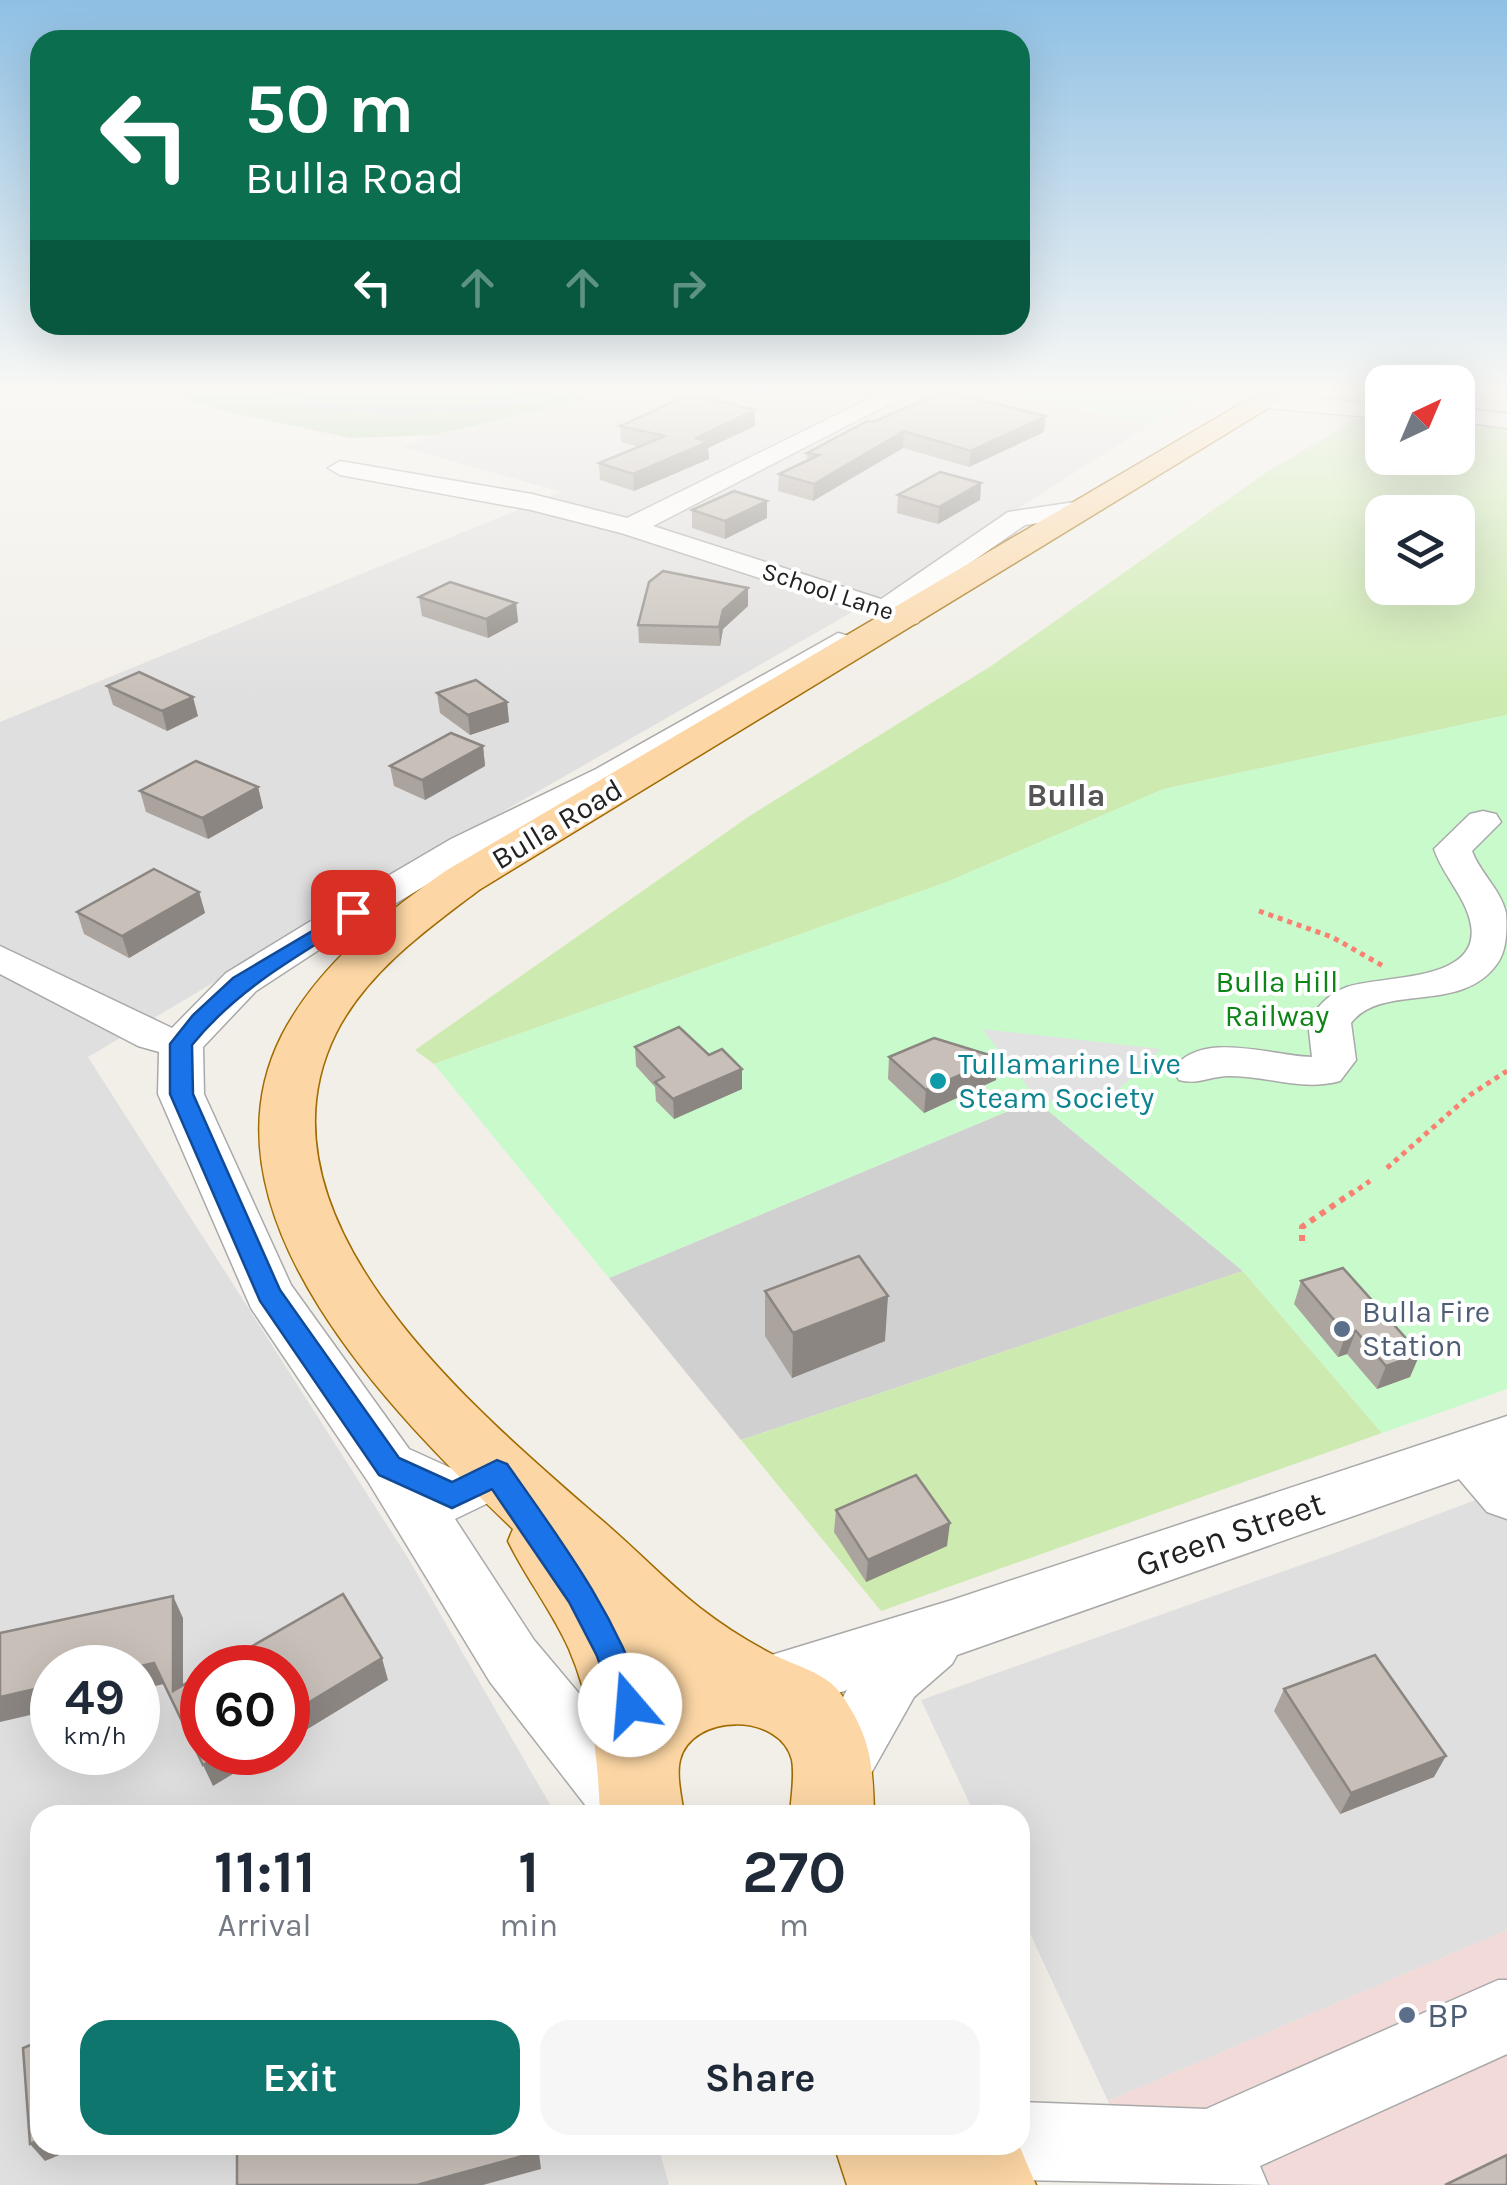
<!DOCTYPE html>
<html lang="en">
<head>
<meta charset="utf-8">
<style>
	:root { --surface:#fff; --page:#f6f6f7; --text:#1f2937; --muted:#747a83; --accent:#0f766e }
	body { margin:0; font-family:Karla,sans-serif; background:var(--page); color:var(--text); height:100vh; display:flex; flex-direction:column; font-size:38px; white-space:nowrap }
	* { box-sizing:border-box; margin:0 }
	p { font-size:32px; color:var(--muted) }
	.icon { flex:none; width:55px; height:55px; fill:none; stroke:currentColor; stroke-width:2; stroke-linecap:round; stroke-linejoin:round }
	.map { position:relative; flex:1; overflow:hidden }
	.side { position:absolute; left:30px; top:1805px; width:1000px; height:350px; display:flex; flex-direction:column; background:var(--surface); border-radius:30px; box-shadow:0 10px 40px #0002 }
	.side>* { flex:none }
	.guide { position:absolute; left:30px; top:30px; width:1000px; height:305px; border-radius:30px; box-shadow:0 10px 40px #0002; background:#0b6e4f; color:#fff; overflow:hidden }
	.needle { width:65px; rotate:44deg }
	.controls { position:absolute; left:1365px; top:365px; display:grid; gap:20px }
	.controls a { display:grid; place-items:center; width:110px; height:110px; border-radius:20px; background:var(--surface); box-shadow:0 10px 40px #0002; font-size:50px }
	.speed { position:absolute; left:30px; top:1645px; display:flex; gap:20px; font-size:50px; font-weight:700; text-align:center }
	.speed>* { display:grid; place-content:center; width:130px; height:130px; border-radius:50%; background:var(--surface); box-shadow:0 10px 40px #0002; line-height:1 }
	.speed small { font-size:25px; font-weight:400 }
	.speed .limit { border:15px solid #d22; background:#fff; color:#111 }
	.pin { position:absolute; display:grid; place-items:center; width:85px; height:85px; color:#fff; margin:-42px; border-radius:20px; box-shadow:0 5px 15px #0006 }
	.me { position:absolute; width:110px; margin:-55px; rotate:342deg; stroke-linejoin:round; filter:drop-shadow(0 0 8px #0008) }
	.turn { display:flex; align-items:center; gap:35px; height:210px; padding:0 50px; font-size:45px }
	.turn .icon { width:130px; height:130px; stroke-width:2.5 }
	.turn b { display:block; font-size:70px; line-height:85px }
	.lanes { display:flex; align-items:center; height:95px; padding:0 50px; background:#0003; justify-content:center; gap:50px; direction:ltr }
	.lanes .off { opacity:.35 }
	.eta { display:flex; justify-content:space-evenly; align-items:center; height:170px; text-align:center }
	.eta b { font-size:60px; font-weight:700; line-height:70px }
	.action { display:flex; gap:20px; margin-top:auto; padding:20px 50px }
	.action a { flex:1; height:115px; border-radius:30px; background:var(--accent); color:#fff; font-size:40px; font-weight:700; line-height:115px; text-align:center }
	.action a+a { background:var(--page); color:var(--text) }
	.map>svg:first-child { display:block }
	.residential { fill:#e0dfdf; fill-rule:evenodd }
	.commercial { fill:#f2dad9 }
	.religious { fill:#d0d0d0 }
	.grass { fill:#cdebb0; fill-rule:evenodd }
	.forest { fill:#add19e }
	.park { fill:#c8facc }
	.parking { fill:#e2e2e2 }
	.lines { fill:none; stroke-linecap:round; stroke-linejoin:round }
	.stream { stroke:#aad3df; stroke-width:5 }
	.minor-casing { stroke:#a9a9a9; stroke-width:3 }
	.major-casing { stroke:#a06b00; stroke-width:3 }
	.path-far1 { stroke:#fa8072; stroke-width:5; stroke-dasharray:5 5; stroke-linecap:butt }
	.path { stroke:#fa8072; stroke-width:6; stroke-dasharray:6 6; stroke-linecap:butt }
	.minor { fill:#fff; fill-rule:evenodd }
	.major { fill:#fcd6a4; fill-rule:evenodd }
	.wall { fill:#aba49e }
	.shaded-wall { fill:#8b8681 }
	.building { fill:#c7bfb8; stroke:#8b8681; stroke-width:2.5 }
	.route { fill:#1a73e8; stroke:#114b97; stroke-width:2.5 }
	.culture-dot { fill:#0f9aa8; stroke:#fff; stroke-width:4 }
	.service-dot { fill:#5c6f8a; stroke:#fff; stroke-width:4 }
	.labels { text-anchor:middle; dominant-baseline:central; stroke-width:8; stroke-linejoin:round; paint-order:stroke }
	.far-street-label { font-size:25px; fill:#222; stroke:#fff }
	.street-label { font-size:30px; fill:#222; stroke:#fff }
	.park-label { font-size:30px; fill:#0c8416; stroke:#fff }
	.culture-label { font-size:30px; fill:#0d838f; stroke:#fff; text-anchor:start }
	.service-label { font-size:30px; fill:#4e5e75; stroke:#fff; text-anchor:start }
	.far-district-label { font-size:32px; font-weight:bold; fill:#555; stroke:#fff }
	.near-street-label { font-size:35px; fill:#222; stroke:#fff }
	.near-service-label { font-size:35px; fill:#4e5e75; stroke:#fff; text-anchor:start }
</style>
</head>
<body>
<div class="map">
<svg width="1507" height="2185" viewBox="0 0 1507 2185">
	<rect width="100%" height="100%" fill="#f2efe9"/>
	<g class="residential">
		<path d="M 678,393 L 1005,393 L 1149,425 L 891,590 L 507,809 L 88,1057 L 408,1558 L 556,1815 L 40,1815 L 40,2145 L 658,2145 L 669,2185 L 0,2185 L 0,722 L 561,492 L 403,447 L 434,435 L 595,397 ZM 52,1668 L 138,1668 L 138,1752 L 52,1752 ZM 202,1668 L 288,1668 L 288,1752 L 202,1752 Z"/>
		<path d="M 1507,1488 L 1507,1930 L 1108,2101 L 1020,1912 L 1020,1815 L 975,1815 L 921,1700 L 1335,1553 Z"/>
	</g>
	<path class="commercial" d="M 1507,1930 L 1507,2185 L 1148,2185 L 1108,2101 Z"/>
	<path class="religious" d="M 1035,1100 L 1243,1271 L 741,1440 L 609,1278 Z"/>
	<g class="grass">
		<path d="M 1363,415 L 1382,415 L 1382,458 L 1458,458 L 1458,418 L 1507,427 L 1507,715 L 1164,789 L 947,882 L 434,1064 L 415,1050 L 751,815 L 991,666 L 1267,472 ZM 1382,512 L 1458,512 L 1458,588 L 1382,588 Z"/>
		<path d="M 1243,1271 L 1382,1433 L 881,1611 L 741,1440 Z"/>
	</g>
	<path class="forest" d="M 165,393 L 678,393 L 595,397 L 434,435 L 351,438 L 224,411 Z"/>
	<g class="park">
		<path d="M 1005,393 L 1210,393 L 1149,425 Z"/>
		<path d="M 1507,715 L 1507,1389 L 1382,1433 L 1243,1271 L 1035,1100 L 609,1278 L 434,1064 L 947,882 L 1164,789 Z"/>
	</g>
	<path class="parking" d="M 982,1029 L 1161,1049 L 1106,1102 L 1039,1101 Z"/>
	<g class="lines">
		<path class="stream" d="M 268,393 C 371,425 469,409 573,393"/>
		<defs>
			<g id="minor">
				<path d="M 881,393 L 910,393 L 653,526 L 881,599 L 1008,512 L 1088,500 L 1101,508 L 1088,516 L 1025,525 L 907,607 L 922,617 L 918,623 L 907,626 L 621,533 L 531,510 L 340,475 L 328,468 L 340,461 L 532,494 L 627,518 Z"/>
				<path d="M 1265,395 L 1382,404 L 1382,418 L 1257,407 L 1254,402 L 1257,397 Z"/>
				<path d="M 1458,407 L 1507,414 L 1507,428 L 1458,421 Z"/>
				<path d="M 838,633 L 849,636 L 853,642 L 849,648 L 620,783 L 477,855 L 334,940 L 256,991 L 203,1047 L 204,1094 L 291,1285 L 409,1449 L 451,1468 L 497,1448 L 517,1455 L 526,1472 L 517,1489 L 455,1519 L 534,1640 L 661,1791 L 671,1815 L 593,1815 L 490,1682 L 369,1483 L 251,1308 L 158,1094 L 159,1052 L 138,1046 L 0,974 L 0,946 L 172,1028 L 226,973 L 306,924 L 451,839 L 596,769 Z"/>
				<path d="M 1483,811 L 1496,814 L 1501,822 L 1472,851 C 1480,873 1501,890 1506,913 C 1507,930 1507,950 1497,964 C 1461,1015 1382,982 1351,1023 L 1356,1060 L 1340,1081 C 1301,1092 1266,1075 1227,1076 C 1208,1077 1198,1085 1179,1080 L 1173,1070 C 1199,1029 1273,1056 1312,1057 L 1308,1022 C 1318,1006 1328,994 1347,987 C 1381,975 1481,983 1471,925 C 1466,897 1443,876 1434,849 L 1470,814 Z"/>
				<path d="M 1507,1416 L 1507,1519 L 1487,1512 L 1459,1479 L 957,1655 L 952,1664 L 914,1697 L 860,1793 L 836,1802 L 812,1793 L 803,1770 L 847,1690 L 765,1717 L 742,1708 L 733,1687 L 742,1666 L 765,1657 L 952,1600 Z"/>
				<path d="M 1498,1980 L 1507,1980 L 1507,2054 L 1260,2166 L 1268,2185 L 1020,2180 L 992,2169 L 982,2145 L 1020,2145 L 1020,2102 L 1206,2109 Z"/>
			</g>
			<g id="major">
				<path d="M 1259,393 L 1293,393 L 479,890 C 426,930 367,972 336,1033 C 244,1218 475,1410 598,1517 C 633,1546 664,1580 700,1608 C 722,1625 745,1640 770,1653 C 792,1665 826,1672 841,1694 C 871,1737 873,1764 874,1815 L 790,1815 C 791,1798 795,1776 792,1760 C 780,1712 692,1713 680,1760 C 676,1776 682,1799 684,1815 L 600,1815 C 598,1758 592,1702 569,1649 C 552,1611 526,1578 508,1541 L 513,1529 C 395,1416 191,1214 282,1035 C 319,964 383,915 447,870 ZM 650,1660 L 663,1670 L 656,1675 Z"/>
				<path d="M 834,2145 L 1019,2145 L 1036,2185 L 847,2185 Z"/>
			</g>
		</defs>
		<use href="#minor" class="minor-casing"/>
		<use href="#major" class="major-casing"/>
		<g class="path-far1">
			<path d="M 1259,911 L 1332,937 L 1383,966"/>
			<path d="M 1387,1168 L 1470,1095 L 1507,1071"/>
			<path d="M 1350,1195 L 1370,1181"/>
		</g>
		<path class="path" d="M 1302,1241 L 1302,1227 L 1353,1192"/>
		<use href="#minor" class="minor"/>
		<use href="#major" class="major"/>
	</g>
	<g class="wall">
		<path d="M 873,422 L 1044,432 L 969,467 L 903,448 L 813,501 L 778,491 L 779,474 L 807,461 L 807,453 Z"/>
		<path d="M 620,426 L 755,426 L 708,448 L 709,459 L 634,491 L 600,480 L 599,463 L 640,447 L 621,442 Z"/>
		<path d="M 981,483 L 980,500 L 938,524 L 897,513 L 898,495 Z"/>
		<path d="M 692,510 L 767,518 L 725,539 L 692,528 Z"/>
		<path d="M 748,588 L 748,606 L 723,629 L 720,646 L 639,643 L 638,625 Z"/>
		<path d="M 419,597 L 516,603 L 518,622 L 488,638 L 422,616 Z"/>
		<path d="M 107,686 L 198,716 L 167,731 L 113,705 Z"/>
		<path d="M 437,693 L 507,702 L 509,722 L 470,735 L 440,713 Z"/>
		<path d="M 483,746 L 485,766 L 425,800 L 394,786 L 390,766 Z"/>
		<path d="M 258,787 L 263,808 L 208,839 L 146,812 L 140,791 Z"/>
		<path d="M 199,892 L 205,913 L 129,958 L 84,934 L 77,912 Z"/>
		<path d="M 635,1047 L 742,1089 L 674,1119 L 656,1101 L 655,1087 L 636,1066 Z"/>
		<path d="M 889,1057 L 996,1080 L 924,1113 L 888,1079 Z"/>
		<path d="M 1301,1281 L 1410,1377 L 1377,1389 L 1347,1354 L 1338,1357 L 1294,1304 Z"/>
		<path d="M 765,1291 L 885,1341 L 792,1378 L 765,1336 Z"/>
		<path d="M 836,1510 L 947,1546 L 866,1582 L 834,1532 Z"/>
		<path d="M 1284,1689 L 1434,1777 L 1340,1814 L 1274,1711 Z"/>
	</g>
	<g class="shaded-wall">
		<path d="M 755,410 L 755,426 L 708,448 L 709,459 L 634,491 L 633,474 L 696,438 Z"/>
		<path d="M 1046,416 L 1044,432 L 969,467 L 971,451 Z"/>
		<path d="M 904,431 L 903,448 L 813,501 L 814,484 Z"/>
		<path d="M 981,483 L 980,500 L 938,524 L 939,507 Z"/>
		<path d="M 767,501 L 767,518 L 725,539 L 725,521 Z"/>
		<path d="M 748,588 L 748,606 L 723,629 L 720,646 L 719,627 L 723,610 Z"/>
		<path d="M 516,603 L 518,622 L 488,638 L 486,619 Z"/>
		<path d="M 193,697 L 198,716 L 167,731 L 162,711 Z"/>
		<path d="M 507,702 L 509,722 L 470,735 L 468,715 Z"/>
		<path d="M 483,746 L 485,766 L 425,800 L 422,780 Z"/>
		<path d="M 258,787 L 263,808 L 208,839 L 202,818 Z"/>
		<path d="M 199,892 L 205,913 L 129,958 L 122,936 Z"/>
		<path d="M 999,1058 L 996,1080 L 924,1113 L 926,1090 Z"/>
		<path d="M 742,1069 L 742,1089 L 674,1119 L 673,1099 Z"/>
		<path d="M 888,1296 L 885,1341 L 792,1378 L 793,1333 Z"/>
		<path d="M 1356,1331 L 1347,1354 L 1338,1357 L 1346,1334 Z"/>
		<path d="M 1420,1354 L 1410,1377 L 1377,1389 L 1386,1366 Z"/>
		<path d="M 950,1523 L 947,1546 L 866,1582 L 868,1560 Z"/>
		<path d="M 173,1596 L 183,1618 L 183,1713 L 173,1691 Z"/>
		<path d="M 382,1658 L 388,1680 L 288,1741 L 288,1715 Z"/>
		<path d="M 154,1663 L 164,1684 L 138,1690 L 138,1668 L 132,1668 Z"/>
		<path d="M 52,1685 L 52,1710 L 0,1722 L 0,1697 Z"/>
		<path d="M 225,1752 L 269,1752 L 213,1786 L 203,1765 Z"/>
		<path d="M 1446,1756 L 1434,1777 L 1340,1814 L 1351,1793 Z"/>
		<path d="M 40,2140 L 40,2145 L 84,2145 L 45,2161 L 30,2144 Z"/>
		<path d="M 536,2145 L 538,2145 L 541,2169 L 483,2185 L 417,2185 Z"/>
	</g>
	<g class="building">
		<path d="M 939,393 L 952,393 L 1046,416 L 971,451 L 904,431 L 814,484 L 779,474 L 819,455 L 807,453 L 867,421 L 873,422 Z"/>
		<path d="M 690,394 L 755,410 L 696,438 L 708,442 L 633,474 L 599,463 L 665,436 L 620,426 Z"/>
		<path d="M 940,472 L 981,483 L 939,507 L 898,495 Z"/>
		<path d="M 734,491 L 767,501 L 725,521 L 692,510 Z"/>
		<path d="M 663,571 L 748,588 L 723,610 L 719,627 L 638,625 L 649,582 Z"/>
		<path d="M 450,582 L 516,603 L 486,619 L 419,597 Z"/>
		<path d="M 139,672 L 193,697 L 162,711 L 107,686 Z"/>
		<path d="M 476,680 L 507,702 L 468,715 L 437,693 Z"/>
		<path d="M 451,733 L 483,746 L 422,780 L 390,766 Z"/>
		<path d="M 196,761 L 258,787 L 202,818 L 140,791 Z"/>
		<path d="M 154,869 L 199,892 L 122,936 L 77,912 Z"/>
		<path d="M 679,1027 L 709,1055 L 722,1049 L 742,1069 L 673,1099 L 655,1082 L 664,1077 L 635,1047 Z"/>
		<path d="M 934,1038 L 999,1058 L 926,1090 L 889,1057 Z"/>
		<path d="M 859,1256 L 888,1296 L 793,1333 L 765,1291 Z"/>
		<path d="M 1343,1268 L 1420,1354 L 1386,1366 L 1356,1331 L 1346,1334 L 1301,1281 Z"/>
		<path d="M 916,1475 L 950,1523 L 868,1560 L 836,1510 Z"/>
		<path d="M 343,1594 L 382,1658 L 288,1715 L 288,1668 L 214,1668 Z"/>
		<path d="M 173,1596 L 173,1691 L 202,1674 L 202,1752 L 225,1752 L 203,1765 L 154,1663 L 132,1668 L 52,1668 L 52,1685 L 0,1697 L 0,1633 Z"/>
		<path d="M 1375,1655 L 1446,1756 L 1351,1793 L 1284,1689 Z"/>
		<path d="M 40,2041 L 40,2140 L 30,2144 L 23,2048 Z"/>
		<path d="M 237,2145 L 536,2145 L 537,2152 L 417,2185 L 237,2185 Z"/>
		<path d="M 1507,2155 L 1507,2185 L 1445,2185 Z"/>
	</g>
	<linearGradient id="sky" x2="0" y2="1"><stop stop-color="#8fc0e4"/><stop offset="0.56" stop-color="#f9f8f5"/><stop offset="1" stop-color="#f9f8f5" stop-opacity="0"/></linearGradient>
	<rect width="1507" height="699" fill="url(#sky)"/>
	<path class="route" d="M 353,907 L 363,912 L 360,917 C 299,955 238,988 192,1045 L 193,1094 L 280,1290 L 399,1458 L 452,1482 L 497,1460 L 507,1464 C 564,1545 614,1611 646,1705 L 641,1716 L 630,1721 L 618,1716 L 597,1656 L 569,1602 L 492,1489 L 452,1508 L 379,1475 L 260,1301 L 170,1094 L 170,1044 L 193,1015 L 233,978 Z"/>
	<circle class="culture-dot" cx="938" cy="1081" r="10"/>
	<g class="service-dot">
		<circle cx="1342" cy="1329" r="10"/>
		<circle cx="1407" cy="2015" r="10"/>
	</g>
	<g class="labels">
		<g class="far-street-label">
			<text transform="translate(828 591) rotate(18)">School Lane</text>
		</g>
		<g class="street-label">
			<text transform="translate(557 824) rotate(-31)">Bulla Road</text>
		</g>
		<g class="park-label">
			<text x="1277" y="982">Bulla Hill<tspan x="1277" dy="34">Railway</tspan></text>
		</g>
		<g class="culture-label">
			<text x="958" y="1064">Tullamarine Live<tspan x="958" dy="34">Steam Society</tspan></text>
		</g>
		<g class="service-label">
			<text x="1362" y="1312">Bulla Fire<tspan x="1362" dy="34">Station</tspan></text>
		</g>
		<g class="far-district-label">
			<text x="1066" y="795">Bulla</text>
		</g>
		<g class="near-street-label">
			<text transform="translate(1230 1534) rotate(-19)">Green Street</text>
		</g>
		<g class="near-service-label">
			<text x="1427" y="2015">BP</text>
		</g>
	</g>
</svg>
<div class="controls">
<a><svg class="needle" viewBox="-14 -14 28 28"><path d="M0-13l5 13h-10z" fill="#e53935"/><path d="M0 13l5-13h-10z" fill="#747a83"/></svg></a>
<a><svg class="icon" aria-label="layers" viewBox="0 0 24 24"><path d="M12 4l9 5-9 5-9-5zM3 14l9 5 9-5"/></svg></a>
</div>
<div class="speed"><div>49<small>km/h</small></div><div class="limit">60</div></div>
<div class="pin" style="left:353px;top:912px;background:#d93025"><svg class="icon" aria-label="arrive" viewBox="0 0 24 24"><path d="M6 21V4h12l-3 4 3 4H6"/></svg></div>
<svg class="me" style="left:630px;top:1705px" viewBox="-20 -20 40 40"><circle r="19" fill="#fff"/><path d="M0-13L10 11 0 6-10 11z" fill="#1a73e8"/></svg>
<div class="guide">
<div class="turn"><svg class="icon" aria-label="left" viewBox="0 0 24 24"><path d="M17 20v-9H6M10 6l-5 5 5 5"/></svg><div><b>50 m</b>Bulla Road</div></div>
<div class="lanes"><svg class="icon" aria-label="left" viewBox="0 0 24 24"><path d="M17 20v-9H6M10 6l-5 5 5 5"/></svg><svg class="icon off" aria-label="ahead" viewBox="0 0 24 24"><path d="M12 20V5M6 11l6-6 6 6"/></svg><svg class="icon off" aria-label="ahead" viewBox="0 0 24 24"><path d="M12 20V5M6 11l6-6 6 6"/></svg><svg class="icon off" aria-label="right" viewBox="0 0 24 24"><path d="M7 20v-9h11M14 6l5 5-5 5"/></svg></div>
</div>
<section class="side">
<div class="eta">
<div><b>11:11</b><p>Arrival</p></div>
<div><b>1</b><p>min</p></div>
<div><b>270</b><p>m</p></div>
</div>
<div class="action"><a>Exit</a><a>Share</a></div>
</section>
</div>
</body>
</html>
